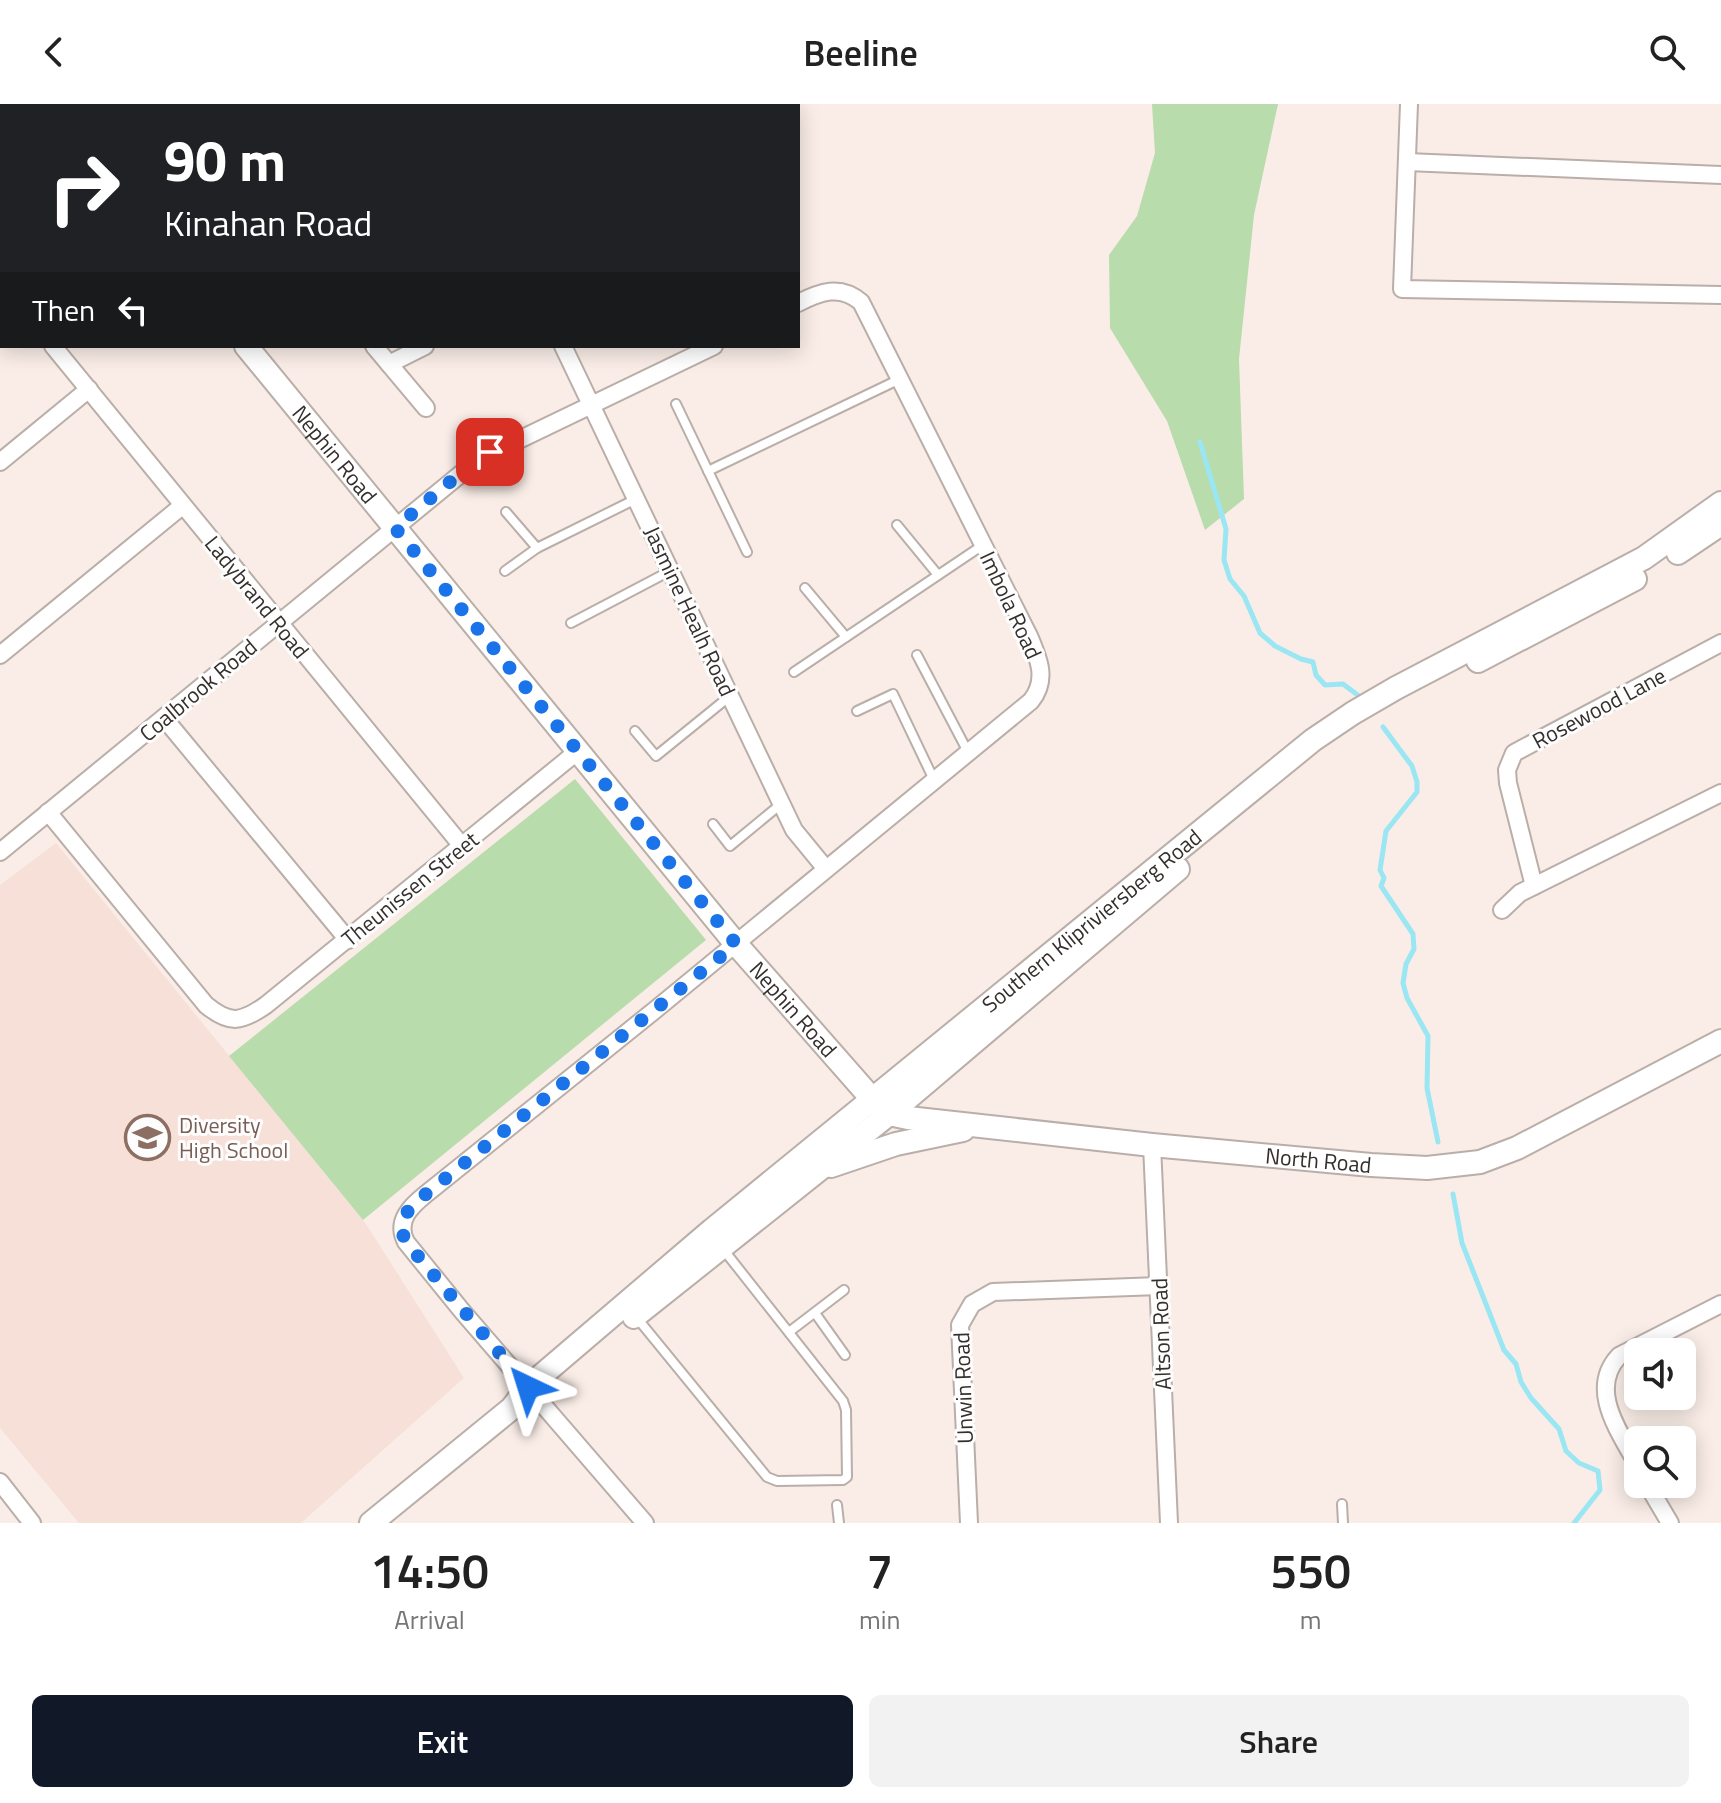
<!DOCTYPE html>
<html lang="en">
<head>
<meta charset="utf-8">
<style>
	:root { --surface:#fff; --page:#f2f2f2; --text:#222; --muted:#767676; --accent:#111827 }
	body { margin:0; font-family:"Titillium Web",sans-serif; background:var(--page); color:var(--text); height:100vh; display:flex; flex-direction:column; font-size:30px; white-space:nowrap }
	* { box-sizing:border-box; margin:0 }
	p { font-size:26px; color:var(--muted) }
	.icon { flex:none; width:44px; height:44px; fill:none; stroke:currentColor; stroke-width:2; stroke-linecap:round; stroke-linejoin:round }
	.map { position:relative; height:1419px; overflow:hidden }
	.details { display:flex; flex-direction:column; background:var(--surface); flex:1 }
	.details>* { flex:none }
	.hud { position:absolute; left:0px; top:0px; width:800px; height:244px; box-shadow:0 4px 20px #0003; background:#202124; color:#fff; overflow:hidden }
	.fabs { position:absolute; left:1624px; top:1234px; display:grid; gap:16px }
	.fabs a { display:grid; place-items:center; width:72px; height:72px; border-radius:12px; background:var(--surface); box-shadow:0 4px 20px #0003; font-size:40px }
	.pin { position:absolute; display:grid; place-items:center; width:68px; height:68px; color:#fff; margin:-34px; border-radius:16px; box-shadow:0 4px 12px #0006 }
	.me { position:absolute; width:88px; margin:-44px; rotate:319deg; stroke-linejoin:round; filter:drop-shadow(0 0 6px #0008) }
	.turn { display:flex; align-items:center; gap:28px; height:168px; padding:0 32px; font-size:36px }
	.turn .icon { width:104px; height:104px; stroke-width:2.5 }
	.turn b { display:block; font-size:56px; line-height:68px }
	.then { display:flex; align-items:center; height:76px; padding:0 32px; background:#0003; gap:16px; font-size:30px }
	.eta { display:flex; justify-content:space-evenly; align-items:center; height:136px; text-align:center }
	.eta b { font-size:48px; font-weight:600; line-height:56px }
	.primary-button { display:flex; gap:16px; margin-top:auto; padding:16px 32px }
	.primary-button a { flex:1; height:92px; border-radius:12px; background:var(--accent); color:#fff; font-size:32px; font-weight:600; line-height:92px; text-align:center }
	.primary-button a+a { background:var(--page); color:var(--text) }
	header { display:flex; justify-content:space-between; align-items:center; height:104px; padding:0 32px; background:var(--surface); font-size:36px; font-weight:600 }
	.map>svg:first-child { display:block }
	.built { fill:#f6e0d7 }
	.green { fill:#b8dcac }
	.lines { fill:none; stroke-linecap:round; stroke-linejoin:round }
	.stream { stroke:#9ae6f2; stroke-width:5 }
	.lane-casing { stroke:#baaea8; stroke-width:12 }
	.street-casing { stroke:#baaea8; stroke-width:20 }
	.secondary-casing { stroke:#baaea8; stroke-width:26 }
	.lane { stroke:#fff; stroke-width:8 }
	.street { stroke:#fff; stroke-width:16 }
	.secondary { stroke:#fff; stroke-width:22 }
	.route { stroke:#1a73e8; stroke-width:14; stroke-dasharray:0 25.2 }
	.labels { text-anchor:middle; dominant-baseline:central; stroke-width:6; stroke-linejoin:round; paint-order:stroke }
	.street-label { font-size:22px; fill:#342f2d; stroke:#fdfdfd }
	.education-label { font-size:22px; fill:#785e54; stroke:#fdfdfd; text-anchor:start }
</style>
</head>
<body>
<header><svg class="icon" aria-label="back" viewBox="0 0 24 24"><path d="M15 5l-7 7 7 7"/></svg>Beeline<svg class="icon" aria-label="search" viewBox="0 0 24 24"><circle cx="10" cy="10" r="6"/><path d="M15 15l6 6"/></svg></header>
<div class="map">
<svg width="1721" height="1419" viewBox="0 0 1721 1419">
	<rect width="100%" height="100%" fill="#faede7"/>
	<path class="built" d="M 56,739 L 366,1120 L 464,1274 L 301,1419 L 79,1419 L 0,1324 L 0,781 Z"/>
	<g class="green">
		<path d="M 1152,0 L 1278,0 L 1254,111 L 1239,255 L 1244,395 L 1205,426 L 1167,317 L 1110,224 L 1109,151 L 1137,112 L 1155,49 Z"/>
		<path d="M 575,675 L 706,836 L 363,1116 L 229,952 Z"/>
	</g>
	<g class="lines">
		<g class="stream">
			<path d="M 1200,338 L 1226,425 L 1224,456 L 1230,475 L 1244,492 L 1260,529 L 1275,542 L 1301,555 L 1313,558 L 1316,571 L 1325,581 L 1343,580 L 1359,592"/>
			<path d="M 1383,623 L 1412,662 L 1417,678 L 1417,688 L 1386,727 L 1380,766 L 1384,774 L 1381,782 L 1413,830 L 1414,845 L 1406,860 L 1403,879 L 1407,894 L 1428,932 L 1427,984 L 1438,1038"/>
			<path d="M 1453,1090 L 1462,1139 L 1504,1246 L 1516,1260 L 1521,1278 L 1531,1294 L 1559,1325 L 1566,1347 L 1579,1359 L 1598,1367 L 1600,1386 L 1574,1419"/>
		</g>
		<defs>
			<g id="lane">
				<path d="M 530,0 L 531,2"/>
				<path d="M 676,300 L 747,448"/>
				<path d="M 708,367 L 900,275"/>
				<path d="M 506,408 L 537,444"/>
				<path d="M 897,421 L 938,471"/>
				<path d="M 505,467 L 537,444 L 636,395"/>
				<path d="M 805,484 L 846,533"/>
				<path d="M 571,519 L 670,467"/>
				<path d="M 917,551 L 968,648"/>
				<path d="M 794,568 L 983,441"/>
				<path d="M 857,607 L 893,590 L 934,676"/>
				<path d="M 635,627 L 656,652 L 730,592"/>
				<path d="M 713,720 L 730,742 L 781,700"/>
				<path d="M 815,1209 L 845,1251"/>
				<path d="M 637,1214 L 767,1373 L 777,1377 L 843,1376 L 847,1373 L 846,1306 L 843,1297 L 723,1145"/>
				<path d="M 789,1228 L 844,1186"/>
				<path d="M 1342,1400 L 1343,1419"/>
				<path d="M 837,1401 L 839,1419"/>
			</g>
			<g id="street">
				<path d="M 446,0 L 447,2"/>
				<path d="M 651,0 L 652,2"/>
				<path d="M 1409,0 L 1402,185 L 1721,191"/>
				<path d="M 189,2 L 191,0"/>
				<path d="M 1407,58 L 1721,71"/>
				<path d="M 0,160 L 2,159"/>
				<path d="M 0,178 L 2,180"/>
				<path d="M 53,242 L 462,742"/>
				<path d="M 374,242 L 426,304"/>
				<path d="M 563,242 L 794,726 L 826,765"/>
				<path d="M 389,260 L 425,242"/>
				<path d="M 0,358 L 89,285"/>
				<path d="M 0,551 L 182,402"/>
				<path d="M 164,614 L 348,836"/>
				<path d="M 48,708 L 206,901 C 230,921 242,918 266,901 L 578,647"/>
				<path d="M 0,748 L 479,355 L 714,242"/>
				<path d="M 1534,782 L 1508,679 L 1507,666 L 1514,649 L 1721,539"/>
				<path d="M 1502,806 L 1520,789 L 1721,689"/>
				<path d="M 1152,1041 L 1169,1419"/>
				<path d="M 1638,1362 C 1621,1330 1587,1286 1619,1252 L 1721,1200"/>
				<path d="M 0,1378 L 32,1419"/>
				<path d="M 1647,1380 L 1670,1419"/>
				<path d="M 645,1419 L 462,1207 L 406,1138 C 395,1117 411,1102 426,1090 L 655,906 L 1031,597 C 1048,576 1039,555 1029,532 L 861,198 C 840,180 820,188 798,199"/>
				<path d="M 969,1419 L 960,1221 L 972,1200 L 993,1188 L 1159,1182"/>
			</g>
			<g id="secondary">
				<path d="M 48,0 L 50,2"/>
				<path id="s1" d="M 246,242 L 736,840 L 873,996 L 889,1010 L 908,1014 L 1152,1041 L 1371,1061 L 1427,1064 L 1480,1058 L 1517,1044 L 1721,937"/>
				<path d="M 1678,449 L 1721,420"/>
				<path d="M 1478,557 L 1635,475"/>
				<path d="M 831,1062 L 896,1040 L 963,1026"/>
				<path d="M 634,1213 L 889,1010 L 1178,765"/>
				<path id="s2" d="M 371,1419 L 512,1304 L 528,1283 L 712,1126 L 1313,636 L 1353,609 L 1396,584 L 1644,454 L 1721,399"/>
			</g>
		</defs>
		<use href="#lane" class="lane-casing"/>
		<use href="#street" class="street-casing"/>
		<use href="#secondary" class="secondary-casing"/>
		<use href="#lane" class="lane"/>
		<use href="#street" class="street"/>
		<use href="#secondary" class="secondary"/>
	</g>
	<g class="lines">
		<path class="route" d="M 490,348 L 469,362 L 395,424 L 736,840 L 426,1090 C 410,1102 395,1117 406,1138 L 528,1283"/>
	</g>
	<defs>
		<symbol id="school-ring" viewBox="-11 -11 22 22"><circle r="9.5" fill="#fdfdfd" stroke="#8d6e63" stroke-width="1.5"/><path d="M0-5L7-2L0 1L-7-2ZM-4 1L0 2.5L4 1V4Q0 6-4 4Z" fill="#8d6e63"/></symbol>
	</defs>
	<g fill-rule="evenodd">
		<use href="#school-ring" x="122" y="1008" width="51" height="51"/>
	</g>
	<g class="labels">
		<g class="street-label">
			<text stroke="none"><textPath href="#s1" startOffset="140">Nephin Road</textPath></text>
			<text transform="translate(257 493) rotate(51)">Ladybrand Road</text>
			<text transform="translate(1011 501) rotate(65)">Imbola Road</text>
			<text transform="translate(690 507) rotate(65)">Jasmine Healh Road</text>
			<text transform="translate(198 586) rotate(-40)">Coalbrook Road</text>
			<text transform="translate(1599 604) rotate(-28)">Rosewood Lane</text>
			<text transform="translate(410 785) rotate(-39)">Theunissen Street</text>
			<text stroke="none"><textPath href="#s2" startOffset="940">Southern Klipriviersberg Road</textPath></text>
			<text stroke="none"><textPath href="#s1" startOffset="860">Nephin Road</textPath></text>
			<text stroke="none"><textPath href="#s1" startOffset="1434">North Road</textPath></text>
			<text transform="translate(1161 1230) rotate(-92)">Altson Road</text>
			<text transform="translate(963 1284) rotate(-92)">Unwin Road</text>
		</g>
		<g class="education-label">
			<text x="179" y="1021">Diversity<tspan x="179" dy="25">High School</tspan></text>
		</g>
	</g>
</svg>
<div class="fabs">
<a><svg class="icon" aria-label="sound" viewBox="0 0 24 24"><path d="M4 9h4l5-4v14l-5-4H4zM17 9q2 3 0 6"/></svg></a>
<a><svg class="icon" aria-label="search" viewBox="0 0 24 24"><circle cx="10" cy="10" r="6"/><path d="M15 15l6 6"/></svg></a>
</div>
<div class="pin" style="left:490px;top:348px;background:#d93025"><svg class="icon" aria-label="arrive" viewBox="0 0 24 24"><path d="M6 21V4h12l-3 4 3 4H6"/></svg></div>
<svg class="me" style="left:528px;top:1283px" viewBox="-20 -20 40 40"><path d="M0-17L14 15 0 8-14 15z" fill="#1a73e8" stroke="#fff" stroke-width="4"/></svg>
<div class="hud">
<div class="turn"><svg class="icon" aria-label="right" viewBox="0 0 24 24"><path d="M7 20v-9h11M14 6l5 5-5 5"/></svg><div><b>90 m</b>Kinahan Road</div></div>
<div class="then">Then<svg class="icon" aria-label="left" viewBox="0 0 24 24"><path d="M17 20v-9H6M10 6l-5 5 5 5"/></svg></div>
</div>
</div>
<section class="details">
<div class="eta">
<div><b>14:50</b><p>Arrival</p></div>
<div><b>7</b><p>min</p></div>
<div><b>550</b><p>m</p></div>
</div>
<div class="primary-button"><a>Exit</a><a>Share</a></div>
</section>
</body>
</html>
